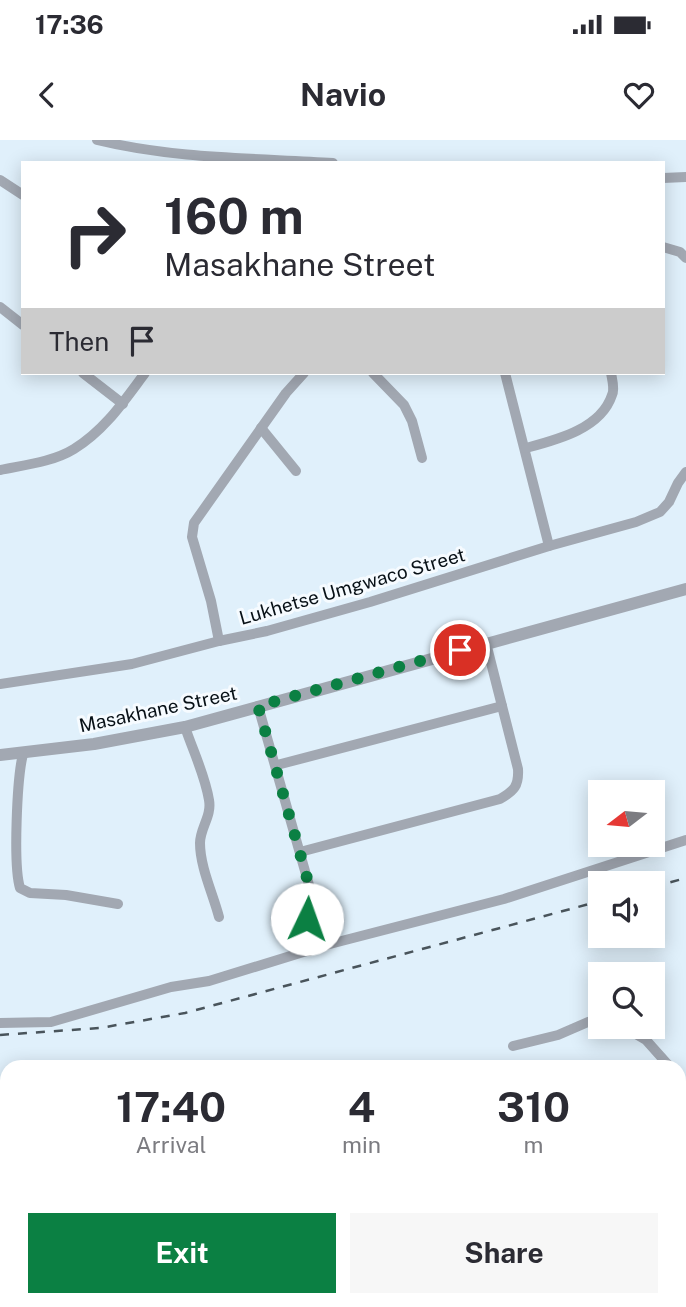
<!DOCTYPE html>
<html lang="en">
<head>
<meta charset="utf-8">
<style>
	:root { --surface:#fff; --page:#f7f7f7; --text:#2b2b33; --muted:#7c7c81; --accent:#0b8043 }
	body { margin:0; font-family:"Public Sans",sans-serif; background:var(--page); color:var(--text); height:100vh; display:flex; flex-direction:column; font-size:26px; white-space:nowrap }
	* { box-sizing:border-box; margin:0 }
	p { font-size:23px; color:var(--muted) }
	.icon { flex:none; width:38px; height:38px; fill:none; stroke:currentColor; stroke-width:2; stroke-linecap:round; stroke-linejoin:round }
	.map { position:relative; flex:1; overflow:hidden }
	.sheet { position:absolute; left:0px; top:920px; width:686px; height:247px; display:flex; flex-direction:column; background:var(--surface); border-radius:21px 21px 0 0; box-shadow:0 4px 18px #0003 }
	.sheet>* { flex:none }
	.hud { position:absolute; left:21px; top:21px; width:644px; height:214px; border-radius:0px; box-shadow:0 4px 18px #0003; background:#fff; color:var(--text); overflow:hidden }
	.needle { width:46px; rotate:254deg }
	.fabs { position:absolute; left:588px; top:640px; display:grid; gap:14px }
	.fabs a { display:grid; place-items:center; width:77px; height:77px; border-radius:0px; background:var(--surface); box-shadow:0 4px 18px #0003; font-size:35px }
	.pin { position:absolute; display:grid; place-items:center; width:60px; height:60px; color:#fff; margin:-30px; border:4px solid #fff; border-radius:50%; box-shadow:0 2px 7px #0007 }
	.me { position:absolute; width:77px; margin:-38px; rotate:3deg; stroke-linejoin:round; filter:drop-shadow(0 0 5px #0008) }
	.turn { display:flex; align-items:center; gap:24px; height:147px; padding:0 28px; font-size:32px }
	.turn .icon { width:91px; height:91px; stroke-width:2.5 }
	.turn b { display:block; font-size:49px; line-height:60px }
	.then { display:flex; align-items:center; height:66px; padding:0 28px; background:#0003; gap:14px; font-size:26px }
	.eta { display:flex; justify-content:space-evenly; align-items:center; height:119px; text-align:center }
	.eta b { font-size:42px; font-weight:700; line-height:49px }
	.button { display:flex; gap:14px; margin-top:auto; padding:14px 28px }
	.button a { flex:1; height:80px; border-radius:0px; background:var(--accent); color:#fff; font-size:28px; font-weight:700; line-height:80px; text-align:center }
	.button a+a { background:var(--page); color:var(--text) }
	.status { display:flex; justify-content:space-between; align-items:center; height:49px; padding:0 35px; background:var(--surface); direction:ltr }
	.status svg { height:19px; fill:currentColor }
	header { display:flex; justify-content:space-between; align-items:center; height:91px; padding:0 28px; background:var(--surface); font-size:32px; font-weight:700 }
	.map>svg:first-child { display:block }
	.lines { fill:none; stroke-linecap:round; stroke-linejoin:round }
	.minor { stroke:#a2a8b2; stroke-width:10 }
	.tertiary { stroke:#a2a8b2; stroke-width:12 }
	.rail { stroke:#49545b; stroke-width:2.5; stroke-dasharray:9 9; stroke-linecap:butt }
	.route { stroke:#0b8043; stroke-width:12; stroke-dasharray:0 21.6 }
	.labels { text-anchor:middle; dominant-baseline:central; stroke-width:6; stroke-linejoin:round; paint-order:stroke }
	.street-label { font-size:19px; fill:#081117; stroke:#f6fbff }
</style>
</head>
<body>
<div class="status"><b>17:36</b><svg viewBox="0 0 49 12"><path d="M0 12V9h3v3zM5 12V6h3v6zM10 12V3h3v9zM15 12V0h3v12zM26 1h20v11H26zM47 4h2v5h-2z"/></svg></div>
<header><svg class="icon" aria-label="back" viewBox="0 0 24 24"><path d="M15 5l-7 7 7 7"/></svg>Navio<svg class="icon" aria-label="heart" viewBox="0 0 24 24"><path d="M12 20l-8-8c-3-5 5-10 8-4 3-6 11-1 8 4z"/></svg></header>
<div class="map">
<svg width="686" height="1167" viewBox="0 0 686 1167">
	<rect width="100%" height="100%" fill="#e0f0fb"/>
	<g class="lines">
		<g class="minor">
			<path d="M 97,0 C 174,19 254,18 333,23"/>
			<path d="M 663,38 L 686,37"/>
			<path d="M 0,40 L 23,55"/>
			<path d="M 663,107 L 680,112 L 686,118"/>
			<path d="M 0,167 L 23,185"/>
			<path d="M 83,233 L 123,264"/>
			<path d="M 373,233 L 404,265 L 412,281 L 422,318"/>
			<path d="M 505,233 L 549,406"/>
			<path d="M 261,288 L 296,331"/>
			<path d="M 526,308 C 556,300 601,289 612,255 C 615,249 612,239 611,233"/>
			<path d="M 0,330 C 24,325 53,322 74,309 C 105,290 124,261 145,233"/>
			<path d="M 219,501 L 211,461 L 192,397 L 194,383 L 286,253 L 304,233"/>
			<path d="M 0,544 L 132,524 L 219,501 L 267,491 L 370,462 L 549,406 L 636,382 L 660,372 L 669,362 L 678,343 L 686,332"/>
			<path d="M 258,566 L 309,745 L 311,756 L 307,792 L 309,811"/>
			<path d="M 185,587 C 193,611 205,635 209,660 C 212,676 200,688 200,703 C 200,727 213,754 219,777"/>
			<path d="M 23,614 C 17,638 13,725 20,748 L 30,753 L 66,755 L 118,764"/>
			<path d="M 277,625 L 502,566"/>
			<path d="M 300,712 L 500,659 C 514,651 519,646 518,629 L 486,503"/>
			<path d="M 0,883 L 51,882 L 171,847 L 209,841 L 326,805 L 504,759 L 686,700"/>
			<path d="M 624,887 L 646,900 L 671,928"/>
			<path d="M 513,906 L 558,895 L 588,882 L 600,880"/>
			<path d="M 679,939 L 686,954"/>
			<path d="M 679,1123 L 686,1121"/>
			<path d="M 153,1167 L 163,1160"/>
			<path d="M 517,1167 L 550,1160"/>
		</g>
		<path class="tertiary" d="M 0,615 L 94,604 L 185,587 L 686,449"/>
		<g class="rail">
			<path d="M 653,747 L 686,738"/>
			<path d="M 0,895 L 100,888 L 185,873 L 600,761"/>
		</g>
	</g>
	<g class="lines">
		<path class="route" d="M 307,779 L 311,756 L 309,745 L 258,566 L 460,510"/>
	</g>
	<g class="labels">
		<g class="street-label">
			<text transform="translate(352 446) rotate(-16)">Lukhetse Umgwaco Street</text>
			<text transform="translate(158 569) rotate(-12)">Masakhane Street</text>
		</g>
	</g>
</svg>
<div class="fabs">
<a><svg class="needle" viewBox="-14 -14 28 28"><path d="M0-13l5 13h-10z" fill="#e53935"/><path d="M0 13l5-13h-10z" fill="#7c7c81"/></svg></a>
<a><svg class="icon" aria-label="sound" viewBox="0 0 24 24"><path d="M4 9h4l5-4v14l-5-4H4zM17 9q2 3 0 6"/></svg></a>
<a><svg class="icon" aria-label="search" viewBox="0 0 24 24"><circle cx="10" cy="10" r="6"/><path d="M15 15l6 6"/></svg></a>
</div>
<div class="pin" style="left:460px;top:510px;background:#d93025"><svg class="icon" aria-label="arrive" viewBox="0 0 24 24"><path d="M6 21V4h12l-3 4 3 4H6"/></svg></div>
<svg class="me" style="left:307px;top:779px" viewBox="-20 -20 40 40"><circle r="19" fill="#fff"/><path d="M0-13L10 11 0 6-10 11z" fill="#0b8043"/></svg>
<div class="hud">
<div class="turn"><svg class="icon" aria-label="right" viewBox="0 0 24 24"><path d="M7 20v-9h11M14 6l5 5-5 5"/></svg><div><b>160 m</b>Masakhane Street</div></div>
<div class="then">Then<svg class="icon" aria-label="arrive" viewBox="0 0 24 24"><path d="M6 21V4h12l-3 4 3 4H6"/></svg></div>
</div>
<section class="sheet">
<div class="eta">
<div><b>17:40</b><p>Arrival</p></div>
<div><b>4</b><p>min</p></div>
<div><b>310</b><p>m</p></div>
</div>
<div class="button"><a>Exit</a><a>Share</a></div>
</section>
</div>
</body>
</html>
